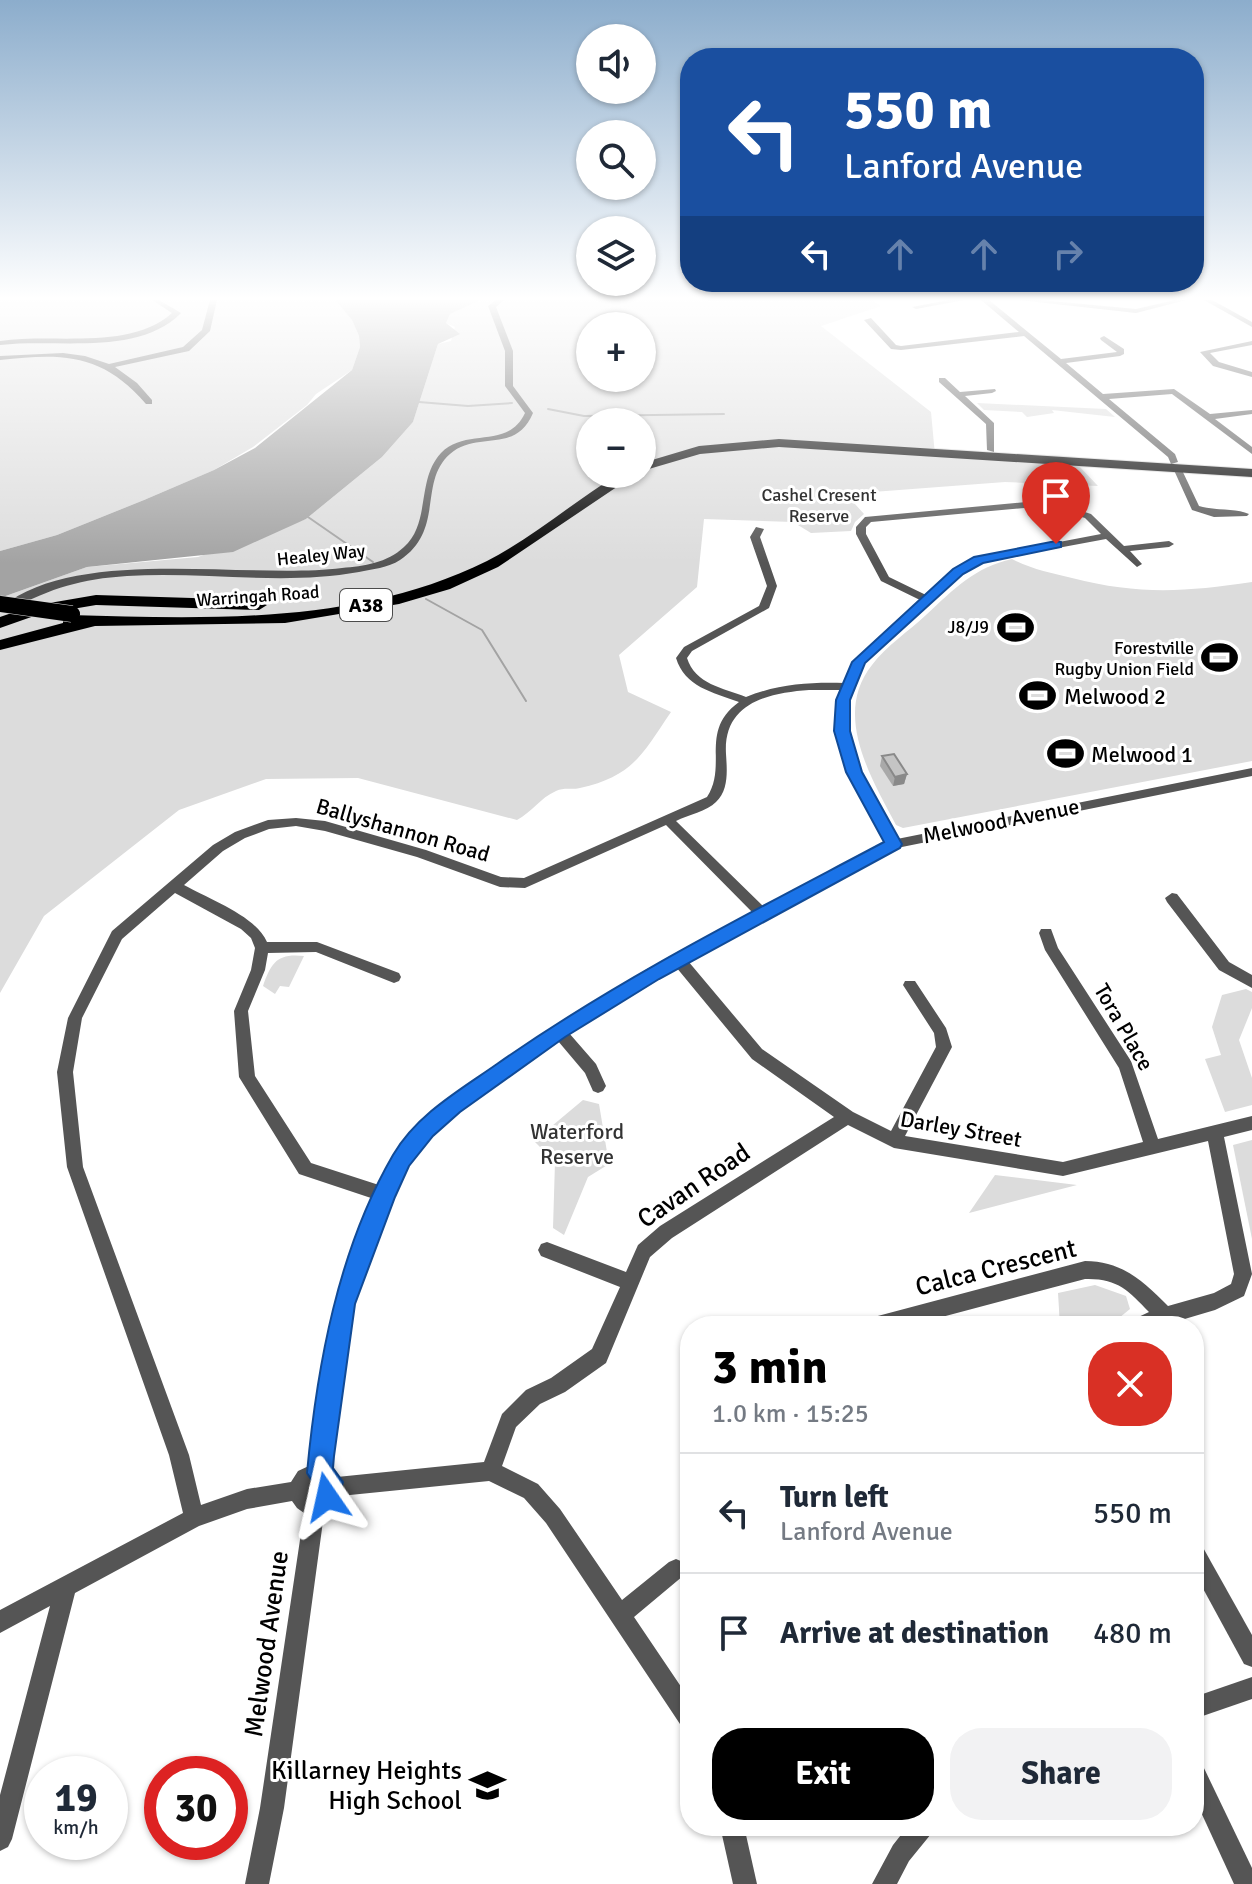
<!DOCTYPE html>
<html lang="en">
<head>
<meta charset="utf-8">
<style>
	:root { --surface:#fff; --page:#f2f2f3; --text:#1f2937; --muted:#747a83; --line:#e0e1e3; --accent:#000 }
	body { margin:0; font-family:Signika,sans-serif; background:var(--page); color:var(--text); height:100vh; display:flex; flex-direction:column; font-size:30px; white-space:nowrap }
	* { box-sizing:border-box; margin:0 }
	p { font-size:26px; color:var(--muted) }
	.icon { flex:none; width:44px; height:44px; fill:none; stroke:currentColor; stroke-width:2; stroke-linecap:round; stroke-linejoin:round }
	.map { position:relative; flex:1; overflow:hidden }
	.details { position:absolute; left:680px; top:1316px; width:524px; height:520px; display:flex; flex-direction:column; background:var(--surface); border-radius:32px; box-shadow:0 2px 6px #0004 }
	.details>* { flex:none }
	.top-card { position:absolute; left:680px; top:48px; width:524px; height:244px; border-radius:32px; box-shadow:0 2px 6px #0004; background:#1a4fa0; color:#fff; overflow:hidden }
	.fabs { position:absolute; left:576px; top:24px; display:grid; gap:16px }
	.fabs a { display:grid; place-items:center; width:80px; height:80px; border-radius:50%; background:var(--surface); box-shadow:0 2px 6px #0004; font-size:40px }
	.speed { position:absolute; left:24px; top:1756px; display:flex; gap:16px; font-size:40px; font-weight:700; text-align:center }
	.speed>* { display:grid; place-content:center; width:104px; height:104px; border-radius:50%; background:var(--surface); box-shadow:0 2px 6px #0004; line-height:1 }
	.speed small { font-size:20px; font-weight:400 }
	.speed .limit { border:12px solid #d22; background:#fff; color:#111 }
	.pin { position:absolute; display:grid; place-items:center; width:68px; height:68px; color:#fff; margin:-82px -34px; border-radius:50% 50% 50% 0; rotate:-45deg; box-shadow:0 0 8px #0007 }
	.pin .icon { rotate:45deg }
	.me { position:absolute; width:88px; margin:-44px; rotate:349deg; stroke-linejoin:round; filter:drop-shadow(0 0 6px #0008) }
	.turn { display:flex; align-items:center; gap:28px; height:168px; padding:0 32px; font-size:36px }
	.turn .icon { width:104px; height:104px; stroke-width:2.5 }
	.turn b { display:block; font-size:56px; line-height:68px }
	.lanes { display:flex; align-items:center; height:76px; padding:0 32px; background:#0003; justify-content:center; gap:40px; direction:ltr }
	.lanes .off { opacity:.35 }
	.round { display:grid; place-items:center; flex:none; width:84px; height:84px; border-radius:32px; background:var(--page) }
	.headline { display:flex; align-items:center; justify-content:space-between; height:136px; padding:0 32px }
	h1 { font-size:48px; font-weight:800; line-height:60px; color:var(--accent) }
	.cta { display:flex; gap:16px; margin-top:auto; padding:16px 32px }
	.cta a { flex:1; height:92px; border-radius:32px; background:var(--accent); color:#fff; font-size:32px; font-weight:800; line-height:92px; text-align:center }
	.cta a+a { background:var(--page); color:var(--text) }
	ul { padding:0; list-style:none }
	li { display:flex; align-items:center; gap:24px; height:120px; padding:0 32px; border-top:2px solid var(--line) }
	li div { flex:1 }
	li b { display:block; font-size:30px }
	li em { font-style:normal }
	.map>svg:first-child { display:block }
	.green { fill:#dcdcdc; fill-rule:evenodd }
	.water { fill:#a3a3a3 }
	.lines { fill:none; stroke-linecap:round; stroke-linejoin:round }
	.stream { stroke:#a3a3a3; stroke-width:2 }
	.highway-casing { stroke:#dbdbdb; stroke-width:2 }
	.minor { fill:#555; fill-rule:evenodd }
	.highway { fill:#000; fill-rule:evenodd }
	.highway-bridge-casing { stroke:#dbdbdb; stroke-width:17; stroke-linecap:butt }
	.highway-bridge { stroke:#000; stroke-width:16 }
	.wall { fill:#a9a9a9 }
	.shaded-wall { fill:#898989 }
	.building { fill:#c4c4c4; stroke:#898989; stroke-width:2 }
	.route { fill:#1a73e8; stroke:#114b97; stroke-width:2 }
	.labels { text-anchor:middle; dominant-baseline:central; stroke-width:6; stroke-linejoin:round; paint-order:stroke }
	.far-park-label { font-size:18px; fill:#333; stroke:#fff }
	.far-street-label { font-size:18px; fill:#000; stroke:#fff }
	.far-poi-label { font-size:18px; fill:#000; stroke:#fff; text-anchor:end }
	.shield { fill:#fff; stroke:#4c4c4c; stroke-width:2 }
	.shield-label { font-size:20px; font-weight:bold; fill:#000 }
	.poi-label { font-size:22px; fill:#000; stroke:#fff; text-anchor:start }
	.street-label { font-size:22px; fill:#000; stroke:#fff }
	.park-label { font-size:22px; fill:#333; stroke:#fff }
	.near-street-label { font-size:26px; fill:#000; stroke:#fff }
	.near-poi-label { font-size:26px; fill:#000; stroke:#fff; text-anchor:end }
</style>
</head>
<body>
<div class="map">
<svg width="1252" height="1884" viewBox="0 0 1252 1884">
	<rect width="100%" height="100%" fill="#fff"/>
	<g class="green">
		<path d="M 0,300 L 335,300 L 352,320 L 359,336 L 360,347 L 352,370 L 316,394 L 307,405 L 253,447 L 214,470 L 144,500 L 57,535 L 0,551 Z"/>
		<path d="M 470,300 L 872,300 L 881,306 L 821,326 L 931,412 L 935,455 L 1078,465 L 1098,486 L 1005,482 L 846,494 L 864,514 L 855,522 L 851,531 L 811,533 L 793,522 L 704,519 L 697,587 L 619,655 L 628,692 L 671,712 C 643,753 634,776 580,788 C 572,790 564,787 556,791 C 540,798 532,812 517,820 L 358,778 L 266,779 L 179,810 L 44,916 L 0,993 L 0,598 L 87,567 L 198,557 L 306,519 L 382,457 L 413,422 L 438,344 L 451,341 L 455,327 L 446,323 L 450,314 ZM 590,326 L 642,326 L 642,378 L 590,378 ZM 590,422 L 642,422 L 642,474 L 590,474 Z"/>
		<path d="M 977,403 L 1106,409 L 1115,417 L 1052,410 L 1054,413 L 1027,417 L 1022,412 L 984,410 Z"/>
		<path d="M 1012,559 C 1031,569 1051,573 1072,578 C 1138,595 1185,592 1252,582 L 1252,761 L 903,828 L 896,825 C 872,779 832,715 872,665 C 886,646 909,631 926,615 C 954,589 975,567 1012,559 Z"/>
		<path d="M 304,956 L 289,987 L 280,986 L 275,994 L 263,986 C 271,963 277,953 304,956 Z"/>
		<path d="M 1246,989 L 1252,992 L 1252,1008 L 1239,1040 L 1252,1078 L 1252,1105 L 1225,1112 L 1205,1059 L 1221,1055 L 1212,1027 L 1222,995 Z"/>
		<path d="M 583,1100 L 599,1104 L 609,1164 L 588,1177 L 564,1235 L 553,1228 L 555,1162 L 534,1141 Z"/>
		<path d="M 1252,1140 L 1252,1239 L 1233,1145 Z"/>
		<path d="M 995,1175 L 1077,1185 L 969,1213 Z"/>
		<path d="M 1095,1285 L 1126,1296 L 1130,1309 L 1109,1326 L 1060,1326 L 1058,1293 Z"/>
	</g>
	<path class="water" d="M 335,300 L 480,300 L 450,314 L 446,323 L 460,334 L 438,344 L 413,422 L 382,457 L 306,519 L 233,552 L 87,567 L 0,598 L 0,551 L 57,535 L 144,500 L 214,470 L 255,448 L 352,370 L 360,347 L 359,336 L 352,320 Z"/>
	<g class="lines">
		<g class="stream">
			<path d="M 419,402 L 468,406 L 512,403"/>
			<path d="M 548,409 L 584,416 L 724,414"/>
			<path d="M 308,517 L 373,562"/>
			<path d="M 426,599 L 482,630 L 526,701"/>
		</g>
		<defs>
			<g id="highway">
				<path d="M 779,439 L 1252,469 L 1252,477 L 779,447 L 700,454 L 642,471 L 642,463 L 699,446 Z"/>
				<path d="M 619,474 L 636,474 L 498,567 L 450,589 L 399,604 L 285,623 L 95,626 L 0,650 L 0,640 L 63,623 L 63,616 L 69,615 C 209,619 358,625 487,561 C 534,537 574,501 619,474 Z"/>
				<path d="M 96,595 L 259,600 L 267,605 L 259,610 L 96,605 L 37,615 L 0,628 L 0,617 L 32,606 Z"/>
			</g>
		</defs>
		<use href="#highway" class="highway-casing"/>
		<g class="minor">
			<path d="M 152,300 L 159,300 L 181,313 C 138,357 56,338 0,345 L 0,341 C 54,333 130,351 172,313 Z"/>
			<path d="M 210,300 L 217,300 L 210,331 L 189,351 L 115,367 L 137,383 L 152,400 L 152,404 L 146,404 C 102,353 63,353 0,360 L 0,356 L 63,353 L 85,356 L 109,364 L 183,347 L 202,330 Z"/>
			<path d="M 496,300 L 504,300 L 496,307 L 513,351 L 513,386 L 533,413 C 515,455 478,430 450,454 C 418,482 445,530 400,560 C 388,568 372,569 359,572 C 282,586 204,571 127,576 C 81,579 52,588 11,609 L 7,610 L 2,607 C 77,545 247,580 342,568 C 364,566 387,563 404,547 C 431,523 416,480 441,453 C 466,427 508,450 525,413 L 505,386 L 505,351 L 488,306 Z"/>
			<path d="M 949,300 L 964,300 L 916,309 L 912,307 Z"/>
			<path d="M 981,300 L 989,300 L 1061,359 L 1117,352 L 1101,340 L 1100,338 L 1104,336 L 1124,349 L 1124,354 L 1120,356 L 1066,363 L 1103,394 L 1174,389 L 1210,414 L 1252,410 L 1252,414 L 1215,419 L 1252,447 L 1252,454 L 1172,394 L 1109,399 L 1175,454 L 1178,462 L 1171,464 L 1168,457 L 1024,336 L 901,350 L 891,349 L 864,320 L 871,318 L 896,345 L 901,346 L 1019,332 Z"/>
			<path d="M 1019,300 L 1040,300 L 1136,309 L 1175,300 L 1186,300 L 1136,313 Z"/>
			<path d="M 1204,300 L 1212,300 L 1252,322 L 1252,327 Z"/>
			<path d="M 1252,341 L 1252,345 L 1210,353 L 1219,362 L 1252,372 L 1252,377 L 1213,366 L 1200,352 Z"/>
			<path d="M 939,378 L 945,378 L 960,392 L 995,389 L 996,391 L 992,393 L 965,396 L 994,423 L 994,452 L 987,450 L 986,424 L 939,382 Z"/>
			<path d="M 1177,465 L 1181,468 L 1199,506 C 1216,511 1236,508 1249,514 L 1247,516 L 1214,517 L 1192,510 L 1173,468 Z"/>
			<path d="M 1047,500 L 1091,514 L 1124,546 L 1169,541 L 1174,544 L 1169,547 L 1130,551 L 1142,564 L 1137,567 L 1106,539 L 982,562 L 962,573 L 864,663 L 849,700 L 848,731 L 860,772 L 897,839 L 1252,768 L 1252,776 L 897,848 L 688,961 L 762,1049 L 853,1112 L 891,1131 L 936,1047 L 934,1033 L 903,985 L 905,981 L 915,981 L 946,1028 L 952,1047 L 905,1136 L 1063,1162 L 1143,1142 L 1119,1068 L 1045,950 L 1039,933 L 1041,929 L 1051,929 L 1058,948 L 1131,1061 L 1158,1139 L 1252,1116 L 1252,1130 L 1224,1137 L 1252,1274 L 1244,1296 L 1215,1310 L 1161,1326 L 1129,1326 L 1132,1320 L 1149,1312 C 1128,1290 1117,1278 1085,1279 L 908,1326 L 865,1326 L 868,1320 L 874,1317 L 1085,1261 C 1122,1261 1143,1281 1168,1306 L 1214,1293 L 1231,1284 L 1234,1274 L 1208,1141 L 1063,1176 L 894,1148 L 848,1125 L 672,1238 L 650,1257 L 606,1363 L 565,1392 L 540,1404 L 516,1427 L 502,1466 L 538,1484 L 560,1509 L 622,1600 L 669,1562 L 676,1559 L 683,1562 L 686,1569 L 683,1576 L 634,1617 L 690,1700 L 690,1730 L 682,1727 L 546,1523 L 524,1498 L 489,1481 L 340,1496 L 334,1507 L 324,1514 L 284,1808 L 269,1884 L 245,1884 L 260,1808 L 304,1513 L 297,1508 L 292,1501 L 247,1509 L 199,1526 L 75,1593 L 12,1839 L 8,1847 L 0,1851 L 0,1795 L 50,1606 L 0,1633 L 0,1610 L 183,1513 L 169,1455 L 67,1167 L 57,1072 L 68,1018 L 112,931 L 213,845 L 235,832 L 268,820 L 296,818 L 325,821 L 426,850 L 501,877 L 524,878 L 707,797 C 728,765 699,731 739,702 C 712,692 685,687 676,658 L 684,647 L 759,606 L 767,586 L 750,537 L 756,527 L 764,529 L 760,537 L 777,586 L 769,608 L 692,651 L 687,658 C 695,684 723,688 746,697 C 778,684 810,682 844,683 L 855,660 L 920,600 L 881,581 L 856,534 L 856,527 L 865,517 ZM 1046,506 L 1085,518 L 1101,534 L 976,558 L 954,569 L 926,595 L 889,577 L 866,534 L 866,527 L 871,522 ZM 809,690 L 841,690 C 820,740 863,800 887,842 L 764,907 L 676,821 C 688,815 707,811 716,802 C 729,790 727,770 726,754 C 723,703 768,693 809,690 ZM 666,825 L 753,913 L 647,969 L 501,1061 L 419,1125 L 396,1155 L 382,1186 L 311,1163 L 255,1076 L 248,1011 L 265,970 L 268,953 L 316,952 L 394,983 L 399,981 L 401,977 L 399,973 L 317,942 L 267,942 C 256,916 209,899 184,885 L 223,851 L 245,838 L 269,829 L 296,826 L 325,831 L 417,857 L 500,887 L 525,888 ZM 175,893 L 241,929 L 251,938 L 255,948 L 251,970 L 234,1011 L 239,1077 L 299,1174 L 377,1200 L 341,1282 L 325,1362 L 311,1465 L 298,1471 L 291,1482 L 247,1489 L 201,1505 L 189,1455 L 83,1167 L 73,1072 L 82,1018 L 122,939 ZM 676,967 L 752,1059 L 834,1117 L 660,1226 L 638,1245 L 626,1272 L 547,1242 L 541,1244 L 538,1250 L 541,1256 L 620,1287 L 592,1349 L 551,1378 L 526,1390 L 502,1414 L 484,1462 L 337,1477 L 330,1469 L 343,1362 L 359,1282 L 408,1165 L 431,1135 L 459,1111 L 511,1071 L 558,1041 L 585,1073 L 593,1091 L 598,1093 L 603,1091 L 606,1086 L 596,1064 L 569,1033 ZM 313,1484 L 317,1484 L 321,1487 L 321,1492 L 317,1496 L 313,1496 L 309,1492 L 309,1487 Z"/>
			<path d="M 1172,893 L 1177,894 L 1229,962 L 1252,975 L 1252,988 L 1219,970 L 1167,902 L 1165,898 Z"/>
			<path d="M 1194,1541 L 1201,1544 L 1252,1635 L 1252,1667 L 1244,1664 L 1194,1572 Z"/>
			<path d="M 1252,1677 L 1252,1699 L 1194,1719 L 1194,1697 Z"/>
			<path d="M 1194,1761 L 1202,1764 L 1252,1868 L 1252,1884 L 1234,1884 L 1194,1797 Z"/>
			<path d="M 720,1826 L 744,1826 L 757,1884 L 733,1884 Z"/>
			<path d="M 908,1826 L 935,1826 L 931,1834 L 909,1861 L 897,1884 L 872,1884 L 893,1845 Z"/>
		</g>
		<use href="#highway" class="highway"/>
		<defs>
			<path id="highway-bridge" d="M 0,604 L 72,614"/>
		</defs>
		<use href="#highway-bridge" class="highway-bridge-casing"/>
		<use href="#highway-bridge" class="highway-bridge"/>
	</g>
	<path class="wall" d="M 882,756 L 907,774 L 904,784 L 893,786 L 880,766 Z"/>
	<path class="shaded-wall" d="M 907,774 L 904,784 L 893,786 L 895,777 Z"/>
	<path class="building" d="M 894,754 L 907,774 L 895,777 L 882,756 Z"/>
	<linearGradient id="sky" x2="0" y2="1"><stop stop-color="#8cadcc"/><stop offset="0.53" stop-color="#fff"/><stop offset="1" stop-color="#fff" stop-opacity="0"/></linearGradient>
	<rect width="1252" height="563" fill="url(#sky)"/>
	<path class="route" d="M 1056,541 L 1061,542 L 1061,547 L 983,563 L 963,574 L 865,663 L 850,700 L 850,731 L 862,772 L 902,844 L 900,848 L 659,979 L 565,1037 L 460,1112 L 433,1136 L 409,1166 L 395,1197 L 355,1304 L 334,1456 L 333,1468 L 343,1482 L 336,1507 L 327,1510 L 318,1507 L 314,1497 L 316,1487 L 307,1473 C 317,1365 338,1250 393,1155 C 417,1114 460,1090 497,1064 C 620,978 752,912 884,842 L 846,772 L 834,731 L 836,700 L 852,662 L 953,569 L 974,557 Z"/>
	<defs>
		<symbol id="stadium-bare" viewBox="-9 -9 18 18"><path d="M0-5a6.5 5 0 1 0 0 10a6.5 5 0 1 0 0-10ZM-3.5-1.8h7v3.6h-7Z" fill="#000" stroke="#fff" stroke-width="2.5" paint-order="stroke"/></symbol>
		<symbol id="school-bare" viewBox="-9 -9 18 18"><path d="M0-5L7-2L0 1L-7-2ZM-4 1L0 2.5L4 1V4Q0 6-4 4Z" fill="#000" stroke="#fff" stroke-width="2.5" paint-order="stroke"/></symbol>
	</defs>
	<g fill-rule="evenodd">
		<use href="#stadium-bare" x="990" y="602" width="51" height="51"/>
		<use href="#stadium-bare" x="1194" y="632" width="51" height="51"/>
		<use href="#stadium-bare" x="1012" y="670" width="51" height="51"/>
		<use href="#stadium-bare" x="1040" y="728" width="51" height="51"/>
		<use href="#school-bare" x="462" y="1760" width="51" height="51"/>
	</g>
	<g class="labels">
		<g class="far-park-label">
			<text x="819" y="495">Cashel Cresent<tspan x="819" dy="21">Reserve</tspan></text>
		</g>
		<g class="far-street-label">
			<text transform="translate(321 555) rotate(-6)">Healey Way</text>
			<text transform="translate(258 596) rotate(-4)">Warringah Road</text>
		</g>
		<g class="far-poi-label">
			<text x="989" y="627">J8/J9</text>
			<text x="1194" y="648">Forestville<tspan x="1194" dy="21">Rugby Union Field</tspan></text>
		</g>
		<rect class="shield" x="340" y="589" width="52" height="32" rx="6"/>
		<g class="shield-label">
			<text x="366" y="605">A38</text>
		</g>
		<g class="poi-label">
			<text x="1064" y="696">Melwood 2</text>
			<text x="1091" y="754">Melwood 1</text>
		</g>
		<g class="street-label">
			<text transform="translate(1001 821) rotate(-11)">Melwood Avenue</text>
			<text transform="translate(403 830) rotate(16)">Ballyshannon Road</text>
			<text transform="translate(1124 1027) rotate(60)">Tora Place</text>
			<text transform="translate(961 1129) rotate(10)">Darley Street</text>
		</g>
		<g class="park-label">
			<text x="577" y="1131">Waterford<tspan x="577" dy="25">Reserve</tspan></text>
		</g>
		<g class="near-street-label">
			<text transform="translate(694 1186) rotate(-34)">Cavan Road</text>
			<text transform="translate(996 1268) rotate(-14)">Calca Crescent</text>
			<text transform="translate(267 1644) rotate(-82)">Melwood Avenue</text>
		</g>
		<g class="near-poi-label">
			<text x="462" y="1771">Killarney Heights<tspan x="462" dy="30">High School</tspan></text>
		</g>
	</g>
</svg>
<div class="fabs">
<a><svg class="icon" aria-label="sound" viewBox="0 0 24 24"><path d="M4 9h4l5-4v14l-5-4H4zM17 9q2 3 0 6"/></svg></a>
<a><svg class="icon" aria-label="search" viewBox="0 0 24 24"><circle cx="10" cy="10" r="6"/><path d="M15 15l6 6"/></svg></a>
<a><svg class="icon" aria-label="layers" viewBox="0 0 24 24"><path d="M12 4l9 5-9 5-9-5zM3 14l9 5 9-5"/></svg></a>
<a>+</a>
<a>−</a>
</div>
<div class="speed"><div>19<small>km/h</small></div><div class="limit">30</div></div>
<div class="pin" style="left:1056px;top:544px;background:#d93025"><svg class="icon" aria-label="arrive" viewBox="0 0 24 24"><path d="M6 21V4h12l-3 4 3 4H6"/></svg></div>
<svg class="me" style="left:327px;top:1497px" viewBox="-20 -20 40 40"><path d="M0-17L14 15 0 8-14 15z" fill="#1a73e8" stroke="#fff" stroke-width="4"/></svg>
<div class="top-card">
<div class="turn"><svg class="icon" aria-label="left" viewBox="0 0 24 24"><path d="M17 20v-9H6M10 6l-5 5 5 5"/></svg><div><b>550 m</b>Lanford Avenue</div></div>
<div class="lanes"><svg class="icon" aria-label="left" viewBox="0 0 24 24"><path d="M17 20v-9H6M10 6l-5 5 5 5"/></svg><svg class="icon off" aria-label="ahead" viewBox="0 0 24 24"><path d="M12 20V5M6 11l6-6 6 6"/></svg><svg class="icon off" aria-label="ahead" viewBox="0 0 24 24"><path d="M12 20V5M6 11l6-6 6 6"/></svg><svg class="icon off" aria-label="right" viewBox="0 0 24 24"><path d="M7 20v-9h11M14 6l5 5-5 5"/></svg></div>
</div>
<section class="details">
<div class="headline"><div><h1>3 min</h1><p>1.0 km · 15:25</p></div><a class="round" style="background:#d93025;color:#fff"><svg class="icon" aria-label="close" viewBox="0 0 24 24"><path d="M6 6l12 12M18 6L6 18"/></svg></a></div>
<ul>
<li><svg class="icon" aria-label="left" viewBox="0 0 24 24"><path d="M17 20v-9H6M10 6l-5 5 5 5"/></svg><div><b>Turn left</b><p>Lanford Avenue</p></div><em>550 m</em></li>
<li><svg class="icon" aria-label="arrive" viewBox="0 0 24 24"><path d="M6 21V4h12l-3 4 3 4H6"/></svg><div><b>Arrive at destination</b></div><em>480 m</em></li>
</ul>
<div class="cta"><a>Exit</a><a>Share</a></div>
</section>
</div>
</body>
</html>
